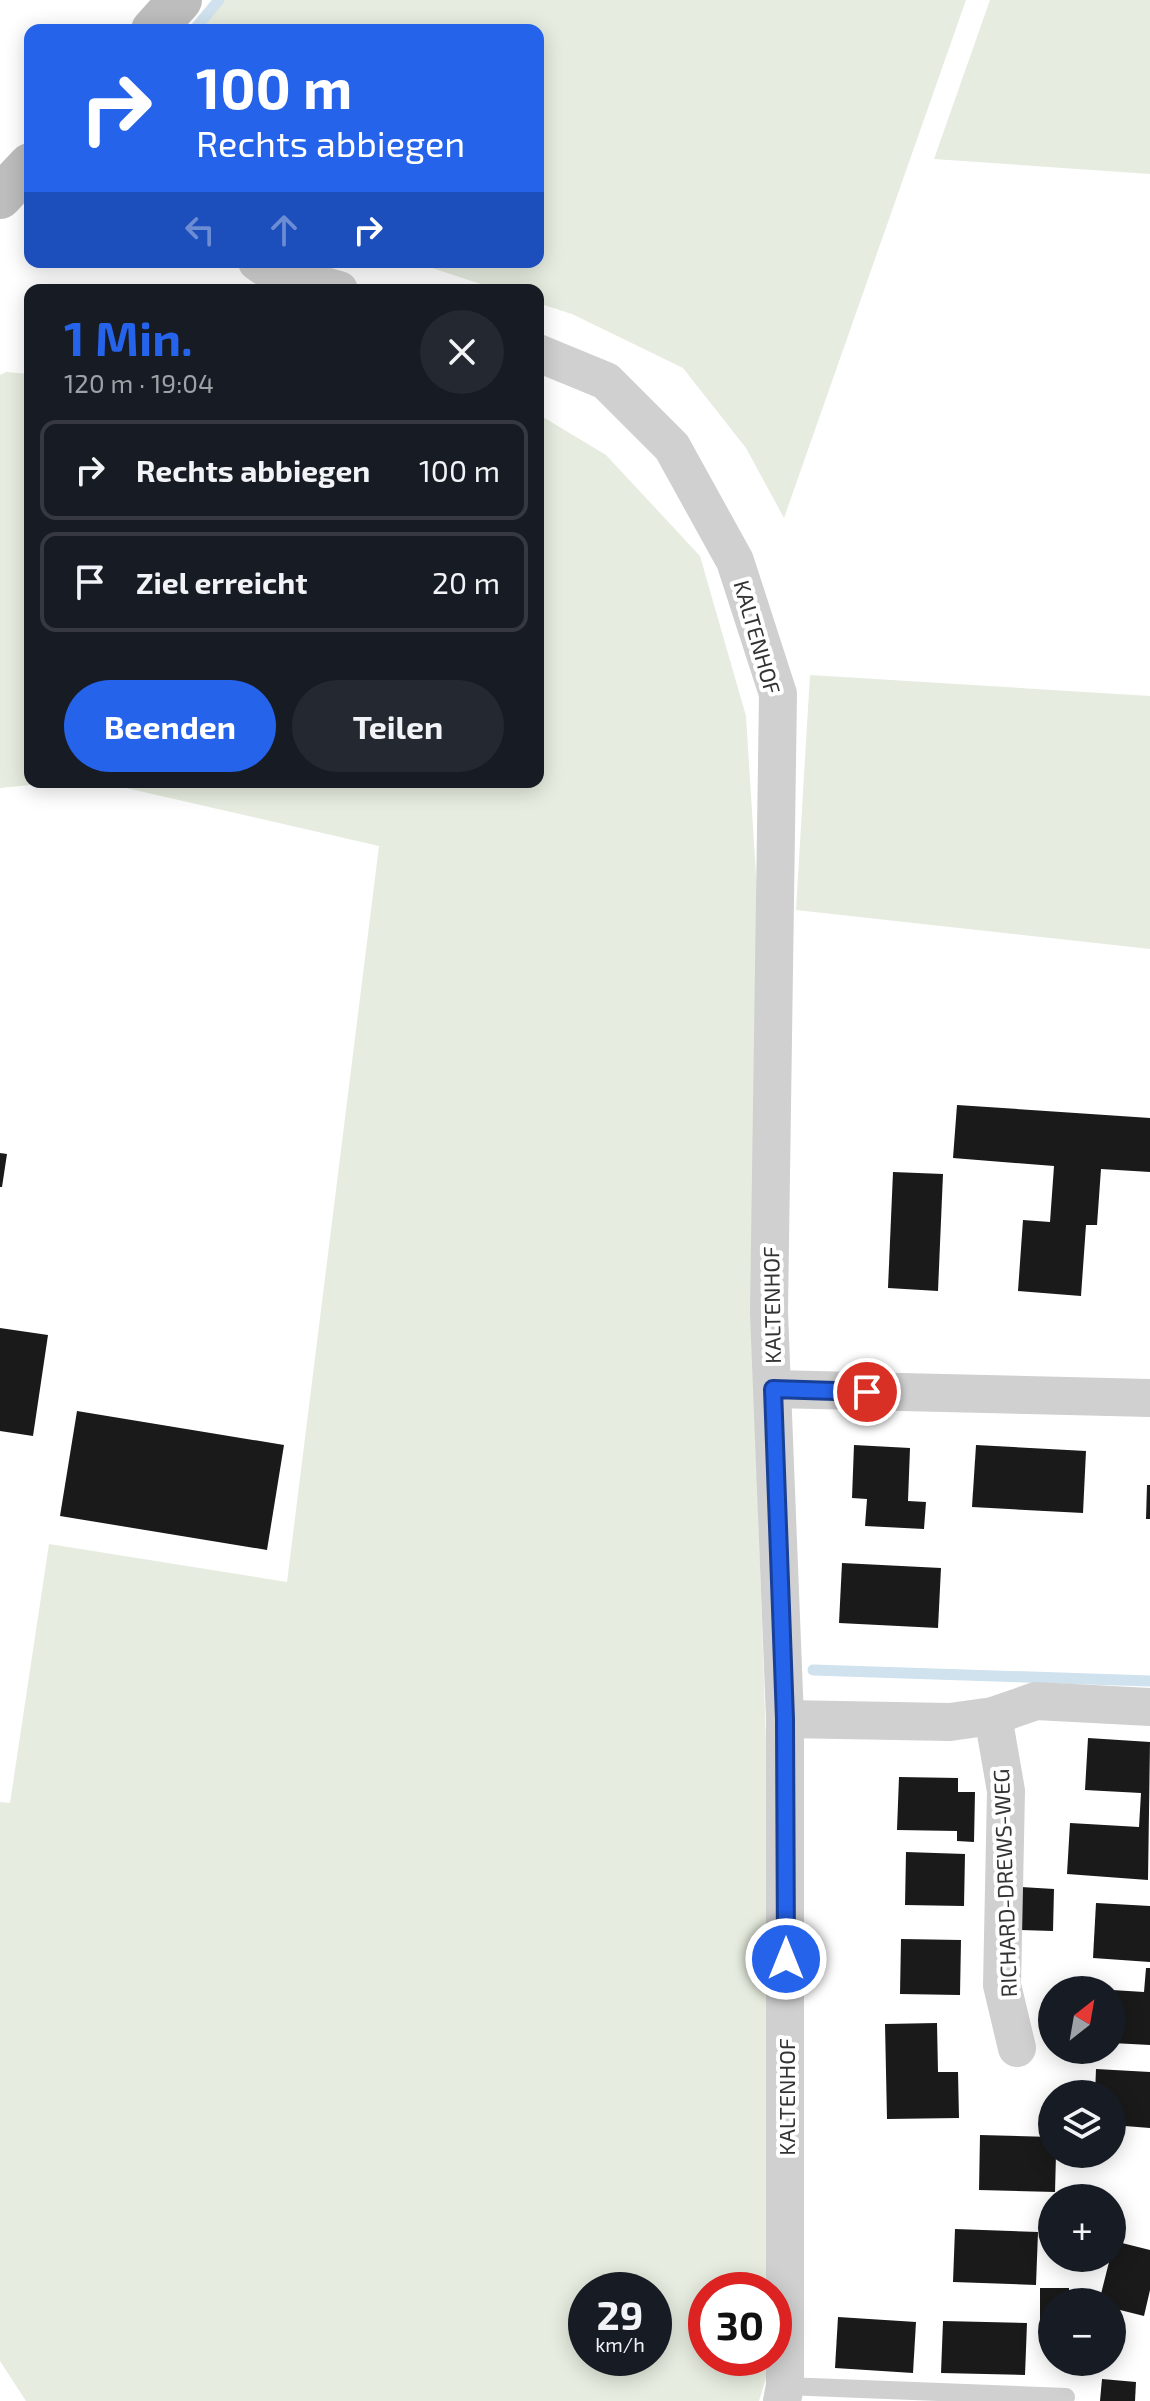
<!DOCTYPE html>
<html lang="de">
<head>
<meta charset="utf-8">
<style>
	:root { --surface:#171b24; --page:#242831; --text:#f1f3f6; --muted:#9ea1a6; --line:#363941; --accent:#2563eb }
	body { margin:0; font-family:"Exo 2",sans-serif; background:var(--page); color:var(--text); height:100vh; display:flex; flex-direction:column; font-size:30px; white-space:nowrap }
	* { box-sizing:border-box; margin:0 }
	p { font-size:26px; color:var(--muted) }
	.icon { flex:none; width:44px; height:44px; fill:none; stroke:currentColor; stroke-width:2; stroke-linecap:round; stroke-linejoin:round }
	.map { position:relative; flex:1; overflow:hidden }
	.drawer { position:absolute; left:24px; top:284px; width:520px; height:504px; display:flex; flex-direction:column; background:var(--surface); border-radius:16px; box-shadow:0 4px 20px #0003 }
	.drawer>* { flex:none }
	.top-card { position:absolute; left:24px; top:24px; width:520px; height:244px; border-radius:16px; box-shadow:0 4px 20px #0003; background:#2563eb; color:#fff; overflow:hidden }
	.needle { width:52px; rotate:31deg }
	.tools { position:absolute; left:1038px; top:1976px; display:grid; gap:16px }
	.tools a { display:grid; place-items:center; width:88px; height:88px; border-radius:50%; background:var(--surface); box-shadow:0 4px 20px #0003; font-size:40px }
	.speed { position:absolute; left:568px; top:2272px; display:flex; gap:16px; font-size:40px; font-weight:700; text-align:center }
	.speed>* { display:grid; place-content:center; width:104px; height:104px; border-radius:50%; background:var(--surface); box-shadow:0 4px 20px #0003; line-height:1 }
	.speed small { font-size:20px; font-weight:400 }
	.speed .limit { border:12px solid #d22; background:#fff; color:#111 }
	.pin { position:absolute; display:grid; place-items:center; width:68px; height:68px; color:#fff; margin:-34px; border:4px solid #fff; border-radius:50%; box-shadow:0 2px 8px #0007 }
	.me { position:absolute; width:88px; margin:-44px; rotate:0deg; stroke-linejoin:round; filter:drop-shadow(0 0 6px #0008) }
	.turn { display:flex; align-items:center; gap:28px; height:168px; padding:0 40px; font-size:36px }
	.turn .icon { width:104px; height:104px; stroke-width:2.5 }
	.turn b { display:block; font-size:56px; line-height:68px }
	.lanes { display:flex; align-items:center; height:76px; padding:0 40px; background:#0003; justify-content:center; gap:40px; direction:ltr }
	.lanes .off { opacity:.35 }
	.round { display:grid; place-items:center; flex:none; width:84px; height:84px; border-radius:42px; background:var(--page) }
	.overview { display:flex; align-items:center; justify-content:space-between; height:136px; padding:0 40px }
	h1 { font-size:48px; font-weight:700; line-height:60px; color:var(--accent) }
	.action { display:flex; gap:16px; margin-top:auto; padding:16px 40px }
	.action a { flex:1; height:92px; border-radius:48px; background:var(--accent); color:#fff; font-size:32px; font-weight:700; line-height:92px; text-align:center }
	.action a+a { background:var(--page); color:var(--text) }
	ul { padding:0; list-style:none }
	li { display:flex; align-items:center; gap:24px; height:100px; margin:0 16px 12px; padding:0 24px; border:4px solid var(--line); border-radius:16px }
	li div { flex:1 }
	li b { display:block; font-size:30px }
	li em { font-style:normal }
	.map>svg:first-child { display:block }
	.green { fill:#e6ecdf; fill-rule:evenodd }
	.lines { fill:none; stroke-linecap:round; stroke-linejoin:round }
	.stream { stroke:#cfe2ee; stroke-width:11 }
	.building { fill:#1a1a1a }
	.service { stroke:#d0d0d0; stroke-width:18 }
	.minor { stroke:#d0d0d0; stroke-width:38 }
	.secondary { stroke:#bdbdbd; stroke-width:44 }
	.route-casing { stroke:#184099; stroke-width:20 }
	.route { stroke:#2563eb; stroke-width:14 }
	.labels { text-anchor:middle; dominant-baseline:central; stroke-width:8; stroke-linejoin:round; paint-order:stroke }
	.street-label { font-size:22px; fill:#333; stroke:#fff }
</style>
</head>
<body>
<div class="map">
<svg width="1150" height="2401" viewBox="0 0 1150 2401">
	<rect width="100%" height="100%" fill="#fff"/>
	<g class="green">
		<path d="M 224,0 L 966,0 L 784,518 L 746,448 L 683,368 L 572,314 L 538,303 L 538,290 L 499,290 L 414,262 L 538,262 L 538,30 L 199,30 Z"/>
		<path d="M 990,0 L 1150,0 L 1150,174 L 934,159 Z"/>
		<path d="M 6,372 L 30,374 L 30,782 L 59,782 L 0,788 L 0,375 Z"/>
		<path d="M 538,414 L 606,455 L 700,556 L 746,716 L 758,906 L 755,1417 L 769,1831 L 766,2290 L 706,2290 L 706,2358 L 766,2358 L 766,2378 L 759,2401 L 26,2401 L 0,2361 L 0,1802 L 10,1803 L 49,1544 L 287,1582 L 379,846 L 100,782 L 538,782 ZM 586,2290 L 654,2290 L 654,2358 L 586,2358 Z"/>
		<path d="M 810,675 L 1150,696 L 1150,949 L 796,910 Z"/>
	</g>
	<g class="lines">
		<g class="stream">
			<path d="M 194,30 L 219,0"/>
			<path d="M 813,1670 L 1150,1681"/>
		</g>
	</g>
	<g class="building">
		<path d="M 957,1105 L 1150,1118 L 1150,1172 L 1101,1169 L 1097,1225 L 1086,1225 L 1081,1296 L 1018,1291 L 1023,1220 L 1050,1222 L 1054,1166 L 953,1158 Z"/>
		<path d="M 0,1153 L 7,1154 L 2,1187 L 0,1187 Z"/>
		<path d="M 893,1172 L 943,1174 L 938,1291 L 888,1288 Z"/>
		<path d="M 0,1328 L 48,1335 L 33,1436 L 0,1431 Z"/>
		<path d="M 77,1411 L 284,1445 L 267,1550 L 60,1516 Z"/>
		<path d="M 854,1445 L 910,1448 L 908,1501 L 926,1502 L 924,1529 L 865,1526 L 867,1499 L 852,1498 Z"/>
		<path d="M 976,1445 L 1086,1451 L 1083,1513 L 972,1507 Z"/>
		<path d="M 1147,1485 L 1150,1485 L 1150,1519 L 1146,1519 Z"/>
		<path d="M 842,1563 L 941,1568 L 938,1628 L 839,1623 Z"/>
		<path d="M 1088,1738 L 1150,1742 L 1148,1880 L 1067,1874 L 1070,1823 L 1139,1827 L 1141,1793 L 1085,1790 Z"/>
		<path d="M 899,1777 L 958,1778 L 958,1792 L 975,1792 L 974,1842 L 957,1841 L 957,1831 L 897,1830 Z"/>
		<path d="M 906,1852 L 965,1854 L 964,1906 L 905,1905 Z"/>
		<path d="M 1021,1887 L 1054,1889 L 1053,1931 L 1020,1930 Z"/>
		<path d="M 1096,1903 L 1150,1906 L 1150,1962 L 1093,1958 Z"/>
		<path d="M 901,1939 L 961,1940 L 960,1995 L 900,1994 Z"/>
		<path d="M 1146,1968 L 1150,1968 L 1150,2045 L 1112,2043 L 1112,1990 L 1144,1992 Z"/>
		<path d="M 937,2023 L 938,2072 L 958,2072 L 959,2118 L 887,2119 L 885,2024 Z"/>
		<path d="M 1096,2069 L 1150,2072 L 1150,2128 L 1112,2125 L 1112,2094 L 1095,2094 Z"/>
		<path d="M 980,2135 L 1052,2137 L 1052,2154 L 1056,2154 L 1055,2192 L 979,2190 Z"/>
		<path d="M 955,2229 L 1038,2232 L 1036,2285 L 953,2282 Z"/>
		<path d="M 1114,2241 L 1150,2250 L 1150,2290 L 1144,2316 L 1112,2308 L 1112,2302 L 1099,2302 L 1110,2258 L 1112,2258 Z"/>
		<path d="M 1040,2288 L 1069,2288 L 1069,2302 L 1052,2302 L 1052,2320 L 1040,2320 Z"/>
		<path d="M 838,2317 L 916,2322 L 913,2373 L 835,2368 Z"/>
		<path d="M 943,2321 L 1027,2323 L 1025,2375 L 941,2373 Z"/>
		<path d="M 1102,2379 L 1136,2382 L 1135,2401 L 1100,2401 Z"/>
	</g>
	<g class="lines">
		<path class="service" d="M 785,2386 L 1066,2397"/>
		<g class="minor">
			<path d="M 257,262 L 269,270 L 339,290"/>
			<path d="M 538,353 L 606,381 L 672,447 L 735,561 L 778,694 L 769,1312 L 785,1719 L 785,2386 L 782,2401"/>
			<path d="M 773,1389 L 1150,1398"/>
			<path d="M 993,1716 L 1006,1791 L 1002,1985 L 1017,2048"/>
			<path d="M 785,1719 L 950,1722 L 993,1716 L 1036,1701 L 1150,1707"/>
		</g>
		<g class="secondary">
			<path d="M 153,30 L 180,0"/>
			<path d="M 0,197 L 30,165"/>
		</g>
	</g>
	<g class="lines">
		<defs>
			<path id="route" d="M 786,1959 L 785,1719 L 773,1389 L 867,1392"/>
		</defs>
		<use href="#route" class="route-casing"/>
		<use href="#route" class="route"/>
	</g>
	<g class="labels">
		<g class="street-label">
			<text transform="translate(758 637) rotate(74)">KALTENHOF</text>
			<text transform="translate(771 1305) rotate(-91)">KALTENHOF</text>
			<text transform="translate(1004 1883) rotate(-92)">RICHARD-DREWS-WEG</text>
			<text transform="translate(786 2097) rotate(-90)">KALTENHOF</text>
		</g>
	</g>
</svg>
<div class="tools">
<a><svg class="needle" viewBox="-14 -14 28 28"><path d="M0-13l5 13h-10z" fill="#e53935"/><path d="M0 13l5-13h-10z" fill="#9ea1a6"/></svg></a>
<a><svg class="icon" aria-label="layers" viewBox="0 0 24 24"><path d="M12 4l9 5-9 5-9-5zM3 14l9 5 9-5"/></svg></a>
<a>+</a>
<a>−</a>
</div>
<div class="speed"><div>29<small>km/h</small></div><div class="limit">30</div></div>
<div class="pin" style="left:867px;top:1392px;background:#d93025"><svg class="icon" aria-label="arrive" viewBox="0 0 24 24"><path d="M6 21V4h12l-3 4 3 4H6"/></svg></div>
<svg class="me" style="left:786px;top:1959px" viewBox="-20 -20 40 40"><circle r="17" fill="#2563eb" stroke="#fff" stroke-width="3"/><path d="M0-11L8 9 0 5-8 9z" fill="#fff"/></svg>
<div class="top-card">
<div class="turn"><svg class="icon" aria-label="right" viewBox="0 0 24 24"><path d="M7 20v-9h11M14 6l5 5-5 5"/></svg><div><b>100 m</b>Rechts abbiegen</div></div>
<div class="lanes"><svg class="icon off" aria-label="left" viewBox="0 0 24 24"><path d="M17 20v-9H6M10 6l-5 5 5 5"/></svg><svg class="icon off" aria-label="ahead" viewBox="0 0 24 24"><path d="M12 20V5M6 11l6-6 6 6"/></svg><svg class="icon" aria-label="right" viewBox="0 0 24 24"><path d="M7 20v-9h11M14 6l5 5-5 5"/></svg></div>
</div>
<section class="drawer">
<div class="overview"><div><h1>1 Min.</h1><p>120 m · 19:04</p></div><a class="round"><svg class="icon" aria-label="close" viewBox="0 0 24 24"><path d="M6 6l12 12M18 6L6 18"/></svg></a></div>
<ul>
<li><svg class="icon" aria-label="right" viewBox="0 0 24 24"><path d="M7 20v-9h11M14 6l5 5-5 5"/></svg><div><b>Rechts abbiegen</b></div><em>100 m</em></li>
<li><svg class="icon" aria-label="arrive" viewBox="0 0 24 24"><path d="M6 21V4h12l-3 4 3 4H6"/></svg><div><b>Ziel erreicht</b></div><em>20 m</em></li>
</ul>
<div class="action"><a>Beenden</a><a>Teilen</a></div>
</section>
</div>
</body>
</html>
